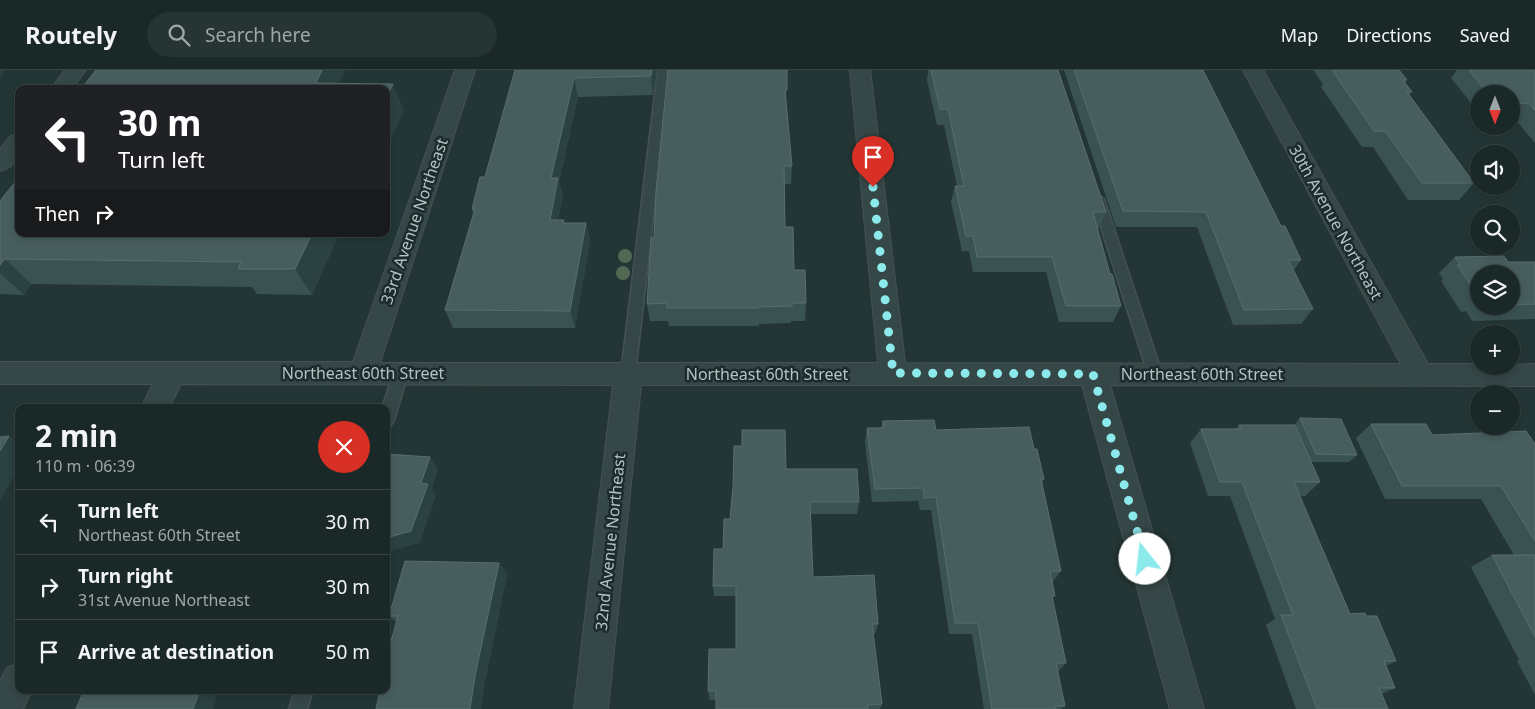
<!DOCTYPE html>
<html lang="en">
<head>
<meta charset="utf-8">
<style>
	:root { --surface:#1a2828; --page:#273434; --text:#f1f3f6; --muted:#9fa6a8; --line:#384445 }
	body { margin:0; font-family:"Noto Sans",sans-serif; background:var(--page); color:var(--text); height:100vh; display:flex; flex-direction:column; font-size:19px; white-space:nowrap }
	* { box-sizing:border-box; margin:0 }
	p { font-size:16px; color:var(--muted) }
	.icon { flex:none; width:28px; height:28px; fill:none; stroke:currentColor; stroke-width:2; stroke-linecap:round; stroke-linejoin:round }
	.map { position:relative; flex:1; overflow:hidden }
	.sheet { position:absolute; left:15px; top:334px; width:375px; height:290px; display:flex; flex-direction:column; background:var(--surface); border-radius:10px; box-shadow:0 2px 8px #0003,0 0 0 1px var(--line) }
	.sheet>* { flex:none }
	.banner { position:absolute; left:15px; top:15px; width:375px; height:152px; border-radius:10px; box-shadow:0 2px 8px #0003,0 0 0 1px var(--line); background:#202124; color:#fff; overflow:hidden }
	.needle { width:32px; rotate:180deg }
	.tools { position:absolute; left:1470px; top:15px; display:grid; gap:10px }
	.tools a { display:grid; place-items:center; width:50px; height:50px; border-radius:50%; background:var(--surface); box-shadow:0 2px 8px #0003,0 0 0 1px var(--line); font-size:25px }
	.pin { position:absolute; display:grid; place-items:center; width:42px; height:42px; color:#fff; margin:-51px -21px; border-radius:50% 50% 50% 0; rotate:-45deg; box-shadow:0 0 5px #0007 }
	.pin .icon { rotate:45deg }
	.me { position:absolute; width:55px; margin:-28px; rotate:344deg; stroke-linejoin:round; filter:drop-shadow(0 0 4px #0008) }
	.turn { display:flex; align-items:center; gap:18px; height:105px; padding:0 20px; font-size:22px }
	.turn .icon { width:65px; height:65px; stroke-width:2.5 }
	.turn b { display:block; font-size:35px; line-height:42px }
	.then { display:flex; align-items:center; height:48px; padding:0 20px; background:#0003; gap:10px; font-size:19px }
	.round { display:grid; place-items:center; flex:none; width:52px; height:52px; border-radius:26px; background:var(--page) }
	.headline { display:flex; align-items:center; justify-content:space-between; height:85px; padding:0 20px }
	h1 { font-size:30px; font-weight:700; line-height:38px }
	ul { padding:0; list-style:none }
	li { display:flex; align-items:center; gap:15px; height:65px; padding:0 20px; border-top:1px solid var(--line) }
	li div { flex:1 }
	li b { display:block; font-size:19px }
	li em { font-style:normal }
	header { display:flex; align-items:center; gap:30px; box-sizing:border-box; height:70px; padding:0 25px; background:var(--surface); border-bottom:1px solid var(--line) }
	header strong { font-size:24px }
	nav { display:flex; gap:28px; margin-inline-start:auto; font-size:18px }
	.search { width:350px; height:45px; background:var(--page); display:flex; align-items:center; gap:12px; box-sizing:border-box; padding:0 18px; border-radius:28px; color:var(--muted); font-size:19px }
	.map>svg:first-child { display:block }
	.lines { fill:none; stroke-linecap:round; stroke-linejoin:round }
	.service-casing { stroke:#435353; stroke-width:3 }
	.minor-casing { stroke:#435353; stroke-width:2 }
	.service { fill:#364747; fill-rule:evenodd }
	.minor { fill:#364747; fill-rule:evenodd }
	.tree { fill:#526853 }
	.wall { fill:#3b5252; fill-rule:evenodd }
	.shaded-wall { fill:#2c4141 }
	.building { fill:#485e5e; stroke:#586e6e }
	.route { stroke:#8deaec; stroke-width:9; stroke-dasharray:0 16.2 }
	.labels { text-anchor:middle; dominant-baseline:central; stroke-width:5; stroke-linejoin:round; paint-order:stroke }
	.street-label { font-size:16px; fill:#b1c3c3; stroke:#1c2b2b }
</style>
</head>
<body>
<header>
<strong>Routely</strong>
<div class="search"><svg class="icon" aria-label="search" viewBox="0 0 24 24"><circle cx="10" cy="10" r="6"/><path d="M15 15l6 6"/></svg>Search here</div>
<nav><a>Map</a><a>Directions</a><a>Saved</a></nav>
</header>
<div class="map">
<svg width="1535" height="639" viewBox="0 0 1535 639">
	<rect width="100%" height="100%" fill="#233635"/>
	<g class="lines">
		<defs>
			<g id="service">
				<path d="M 658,0 L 670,0 L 635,304 L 633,308 L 628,310 L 623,308 L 621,304 Z"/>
				<path d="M 1098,125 L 1104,129 L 1162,304 L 1160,308 L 1155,310 L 1150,308 L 1148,304 L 1092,129 Z"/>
				<path d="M 401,297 L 406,299 L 408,303 L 394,350 L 391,355 L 386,356 L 386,338 L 382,338 L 394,303 L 396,299 Z"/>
				<path d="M 295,620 L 313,620 L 307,639 L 289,639 Z"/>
			</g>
			<g id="minor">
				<path d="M 65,0 L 86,0 L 72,19 L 51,19 Z"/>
				<path d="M 455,0 L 475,0 L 380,293 L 878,293 L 850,0 L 870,0 L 905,293 L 1401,294 L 1243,0 L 1263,0 L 1428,294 L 1479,294 L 1479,296 L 1535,294 L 1535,316 L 1110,315 L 1204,639 L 1170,639 L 1082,315 L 641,315 L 608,639 L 574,639 L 613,315 L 181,314 L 169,338 L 141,338 L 153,314 L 0,314 L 0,292 L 353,292 Z"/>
				<path d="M 19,64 C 19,81 20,96 0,101 L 0,79 L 11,66 Z"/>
				<path d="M 19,593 L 19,620 L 32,620 L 23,639 L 0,639 L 0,611 L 7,598 Z"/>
			</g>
		</defs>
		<use href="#service" class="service-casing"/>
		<use href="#minor" class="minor-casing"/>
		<use href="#service" class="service"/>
		<use href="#minor" class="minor"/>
	</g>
	<g class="tree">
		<circle cx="625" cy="186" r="7"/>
		<circle cx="623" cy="203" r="7"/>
	</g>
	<g class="wall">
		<path d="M 515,0 L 657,0 L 653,25 L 578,27 L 559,112 L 563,126 L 558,150 L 564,153 L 586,153 L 590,171 L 575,258 L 453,258 L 445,240 L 473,144 L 472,139 L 485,107 Z"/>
		<path d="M 787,0 L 786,35 L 792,96 L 791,114 L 785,114 L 785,157 L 794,200 L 806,233 L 805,251 L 791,251 L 791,253 L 759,254 L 759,256 L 669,256 L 668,251 L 650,251 L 647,234 L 654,167 Z"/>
		<path d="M 928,0 L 1058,0 L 1106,142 L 1099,158 L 1097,158 L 1110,204 L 1121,236 L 1113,252 L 1059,252 L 1046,202 L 973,202 L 969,181 L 962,181 L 951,132 L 955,116 L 957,116 L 944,55 L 937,55 L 927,10 L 928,3 Z"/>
		<path d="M 1064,0 L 1203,0 L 1281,156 L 1301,190 L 1294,200 L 1313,239 L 1301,254 L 1233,255 L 1197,157 L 1116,157 Z"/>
		<path d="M 1313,0 L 1399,0 L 1407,10 L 1405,12 L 1412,22 L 1409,25 L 1474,113 L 1459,130 L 1408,130 L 1373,77 L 1362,77 L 1321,17 L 1323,14 Z"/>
		<path d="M 1457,0 L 1535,0 L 1535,73 L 1515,49 L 1511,49 L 1511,24 L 1479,24 L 1479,43 L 1451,8 Z"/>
		<path d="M 0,131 L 19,164 L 339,164 L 312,225 L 257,224 L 252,217 L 31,214 L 24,225 L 0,224 Z"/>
		<path d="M 1455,187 L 1508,192 L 1535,192 L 1535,249 L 1472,251 L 1466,241 L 1461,242 L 1441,211 L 1443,209 L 1439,203 ZM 1479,204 L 1511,204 L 1511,236 L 1479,236 Z"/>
		<path d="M 1300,348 L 1357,385 L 1349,392 L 1311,392 L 1320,412 L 1305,426 L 1300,426 L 1350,544 L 1366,546 L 1396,591 L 1386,596 L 1395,618 L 1382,624 L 1388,639 L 1296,639 L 1266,555 L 1275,549 L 1230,426 L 1208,426 L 1190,373 L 1201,359 L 1236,359 L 1239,355 L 1294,355 Z"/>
		<path d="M 883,351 L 1034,379 L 1044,409 L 1042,413 L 1061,501 L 1052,513 L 1055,526 L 1052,529 L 1066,593 L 1058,602 L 1065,636 L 1061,639 L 984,639 L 972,564 L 949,564 L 931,440 L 920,440 L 918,431 L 872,432 L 865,372 L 867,358 L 881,358 Z"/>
		<path d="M 1371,354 L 1432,365 L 1535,374 L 1535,625 L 1517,591 L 1519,590 L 1471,497 L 1492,485 L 1514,485 L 1481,429 L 1385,429 L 1356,368 Z"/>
		<path d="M 786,399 L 859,432 L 857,444 L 811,444 L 813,507 L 878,554 L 875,564 L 873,564 L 882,634 L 880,639 L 716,639 L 716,630 L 710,630 L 708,621 L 736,579 L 736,526 L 714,526 L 713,516 L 723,479 L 730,449 Z"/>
		<path d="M 499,493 L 507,504 L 484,616 L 481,639 L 376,639 L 396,552 L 389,546 Z"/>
	</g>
	<g class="shaded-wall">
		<path d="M 0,0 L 6,0 L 0,7 Z"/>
		<path d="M 322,0 L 345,0 L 337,17 L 316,13 Z"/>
		<path d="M 652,0 L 657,0 L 653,25 L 651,6 Z"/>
		<path d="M 574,8 L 578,27 L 559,112 L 563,126 L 555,168 L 550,150 L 551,108 Z"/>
		<path d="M 393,14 L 404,40 L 386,81 L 386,28 Z"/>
		<path d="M 586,153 L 590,171 L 575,258 L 570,241 Z"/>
		<path d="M 312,164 L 339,164 L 312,225 L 295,199 Z"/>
		<path d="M 5,189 L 31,214 L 24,225 L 0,203 L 0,195 Z"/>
		<path d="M 9,366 L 19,373 L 19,398 L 0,430 L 0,381 Z"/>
		<path d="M 430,387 L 438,399 L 432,419 L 436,426 L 420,473 L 386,482 L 386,468 L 421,413 Z"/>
		<path d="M 499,493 L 507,504 L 484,616 L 481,639 L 470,639 L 475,606 Z"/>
		<path d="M 200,620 L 213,620 L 218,623 L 213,639 L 193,639 Z"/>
	</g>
	<g class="building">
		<path d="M 96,0 L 322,0 L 316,13 L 393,14 L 386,28 L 386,19 L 81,19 Z"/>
		<path d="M 515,0 L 652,0 L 651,6 L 574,8 L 551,108 L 558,108 L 550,150 L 564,150 L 563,153 L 586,153 L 570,241 L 445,240 L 475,139 L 472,139 L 480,107 L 485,107 Z"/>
		<path d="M 668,0 L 787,0 L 787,20 L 785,20 L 792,96 L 784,96 L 785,157 L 793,157 L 794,200 L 805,200 L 806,233 L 792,233 L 792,236 L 758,237 L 758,238 L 667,238 L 667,233 L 647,234 L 651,168 L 654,167 L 656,121 Z"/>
		<path d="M 931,0 L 1058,0 L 1106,142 L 1093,142 L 1110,204 L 1112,204 L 1121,236 L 1066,236 L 1052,187 L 977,187 L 973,166 L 966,166 L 955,116 L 964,116 L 948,39 L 940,39 Z"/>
		<path d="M 1074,0 L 1203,0 L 1281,156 L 1285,156 L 1301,190 L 1288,190 L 1313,239 L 1244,240 L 1206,142 L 1123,141 Z"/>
		<path d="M 1332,0 L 1399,0 L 1407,10 L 1403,10 L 1412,22 L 1407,22 L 1474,113 L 1422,113 L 1385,61 L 1374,61 Z"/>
		<path d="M 1469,0 L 1535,0 L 1535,41 L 1529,33 L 1511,34 L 1511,24 L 1488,24 Z"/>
		<path d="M 19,107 L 19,164 L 312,164 L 295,199 L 238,199 L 241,192 L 5,189 L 0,195 L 0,131 Z"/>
		<path d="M 1504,186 L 1508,192 L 1535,192 L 1535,234 L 1511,235 L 1511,204 L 1479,204 L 1479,226 L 1478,226 L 1457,195 L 1460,195 L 1455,187 Z"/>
		<path d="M 1300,348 L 1341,349 L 1357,385 L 1316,384 Z"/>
		<path d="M 934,350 L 936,360 L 1029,357 L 1034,379 L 1037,379 L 1044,409 L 1041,409 L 1061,501 L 1050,501 L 1055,526 L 1052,526 L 1066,593 L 1056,593 L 1065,636 L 1055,636 L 1056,639 L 992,639 L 978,553 L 955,553 L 936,427 L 924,428 L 923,418 L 875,419 L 867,358 L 883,358 L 883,351 Z"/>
		<path d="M 1371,354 L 1426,354 L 1432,365 L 1526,361 L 1535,374 L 1535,471 L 1501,416 L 1402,416 Z"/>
		<path d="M 1239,355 L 1295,355 L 1320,412 L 1294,412 L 1350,544 L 1365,543 L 1366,546 L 1377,546 L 1396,591 L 1384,591 L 1395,618 L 1379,618 L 1388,639 L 1317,639 L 1281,545 L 1293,545 L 1242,412 L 1220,412 L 1201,359 L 1241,359 Z"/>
		<path d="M 742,360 L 785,360 L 786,399 L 857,399 L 859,432 L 810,432 L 813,507 L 874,505 L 878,554 L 872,554 L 882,634 L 867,635 L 868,639 L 716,639 L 716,621 L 708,621 L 709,579 L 736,579 L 736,516 L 713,516 L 714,479 L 723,479 L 724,449 L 730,449 L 733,416 L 734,376 L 742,376 Z"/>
		<path d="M 9,366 L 0,381 L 0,367 Z"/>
		<path d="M 386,384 L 430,387 L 421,413 L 428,414 L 411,461 L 386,468 Z"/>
		<path d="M 1492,485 L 1535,485 L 1535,567 Z"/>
		<path d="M 405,491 L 499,493 L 475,606 L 470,639 L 376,639 L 380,620 L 386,620 L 386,589 L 398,546 L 389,546 Z"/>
		<path d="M 84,620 L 200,620 L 193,639 L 76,639 Z"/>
	</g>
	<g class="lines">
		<path class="route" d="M 873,117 L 893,303 L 1093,304 L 1145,489"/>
	</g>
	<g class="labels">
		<g class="street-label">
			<text transform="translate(414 151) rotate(-71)">33rd Avenue Northeast</text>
			<text transform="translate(1336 152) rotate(61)">30th Avenue Northeast</text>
			<text x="363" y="303">Northeast 60th Street</text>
			<text x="767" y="304">Northeast 60th Street</text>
			<text x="1202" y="304">Northeast 60th Street</text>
			<text transform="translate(610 472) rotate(-84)">32nd Avenue Northeast</text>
		</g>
	</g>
</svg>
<div class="tools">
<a><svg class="needle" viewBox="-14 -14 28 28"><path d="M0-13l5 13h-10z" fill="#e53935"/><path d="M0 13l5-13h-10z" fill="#9fa6a8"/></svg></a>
<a><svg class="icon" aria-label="sound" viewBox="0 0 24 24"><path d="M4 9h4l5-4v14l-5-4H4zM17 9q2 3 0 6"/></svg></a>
<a><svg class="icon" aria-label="search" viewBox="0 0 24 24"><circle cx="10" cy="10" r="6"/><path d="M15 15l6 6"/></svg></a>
<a><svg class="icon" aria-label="layers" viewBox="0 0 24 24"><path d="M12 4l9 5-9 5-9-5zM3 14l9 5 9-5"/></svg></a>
<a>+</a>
<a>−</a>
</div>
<div class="pin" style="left:873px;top:117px;background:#d93025"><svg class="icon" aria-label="arrive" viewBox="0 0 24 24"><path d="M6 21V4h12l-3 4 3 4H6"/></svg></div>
<svg class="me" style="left:1145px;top:489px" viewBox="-20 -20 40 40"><circle r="19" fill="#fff"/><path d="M0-13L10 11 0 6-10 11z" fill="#8deaec"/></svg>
<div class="banner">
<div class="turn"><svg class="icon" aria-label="left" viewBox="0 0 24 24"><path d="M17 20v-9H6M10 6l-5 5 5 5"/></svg><div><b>30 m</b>Turn left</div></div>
<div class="then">Then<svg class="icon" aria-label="right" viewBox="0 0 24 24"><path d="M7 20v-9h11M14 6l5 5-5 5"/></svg></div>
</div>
<section class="sheet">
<div class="headline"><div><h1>2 min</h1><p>110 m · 06:39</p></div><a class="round" style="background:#d93025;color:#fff"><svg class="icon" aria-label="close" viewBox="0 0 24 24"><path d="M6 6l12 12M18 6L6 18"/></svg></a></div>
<ul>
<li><svg class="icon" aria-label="left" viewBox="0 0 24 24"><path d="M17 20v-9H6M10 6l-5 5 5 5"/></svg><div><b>Turn left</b><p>Northeast 60th Street</p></div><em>30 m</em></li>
<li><svg class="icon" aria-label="right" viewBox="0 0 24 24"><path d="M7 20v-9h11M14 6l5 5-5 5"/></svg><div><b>Turn right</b><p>31st Avenue Northeast</p></div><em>30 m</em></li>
<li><svg class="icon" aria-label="arrive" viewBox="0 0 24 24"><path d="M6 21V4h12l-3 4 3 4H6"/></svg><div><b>Arrive at destination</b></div><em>50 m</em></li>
</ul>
</section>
</div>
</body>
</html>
